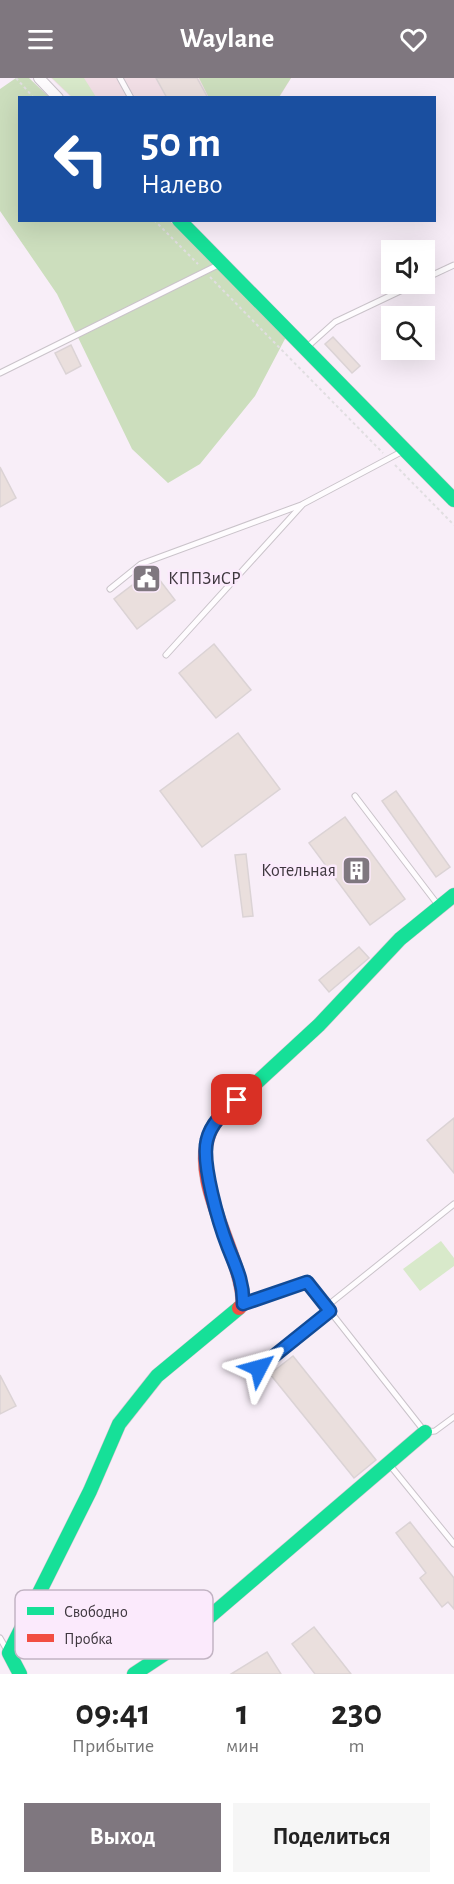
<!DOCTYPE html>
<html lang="ru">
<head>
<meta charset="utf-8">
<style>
	:root { --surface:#fff; --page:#f6f6f6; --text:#222; --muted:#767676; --accent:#7f777f }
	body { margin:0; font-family:"Alegreya Sans",sans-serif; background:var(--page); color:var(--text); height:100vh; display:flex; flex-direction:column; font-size:22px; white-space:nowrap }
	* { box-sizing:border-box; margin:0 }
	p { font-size:20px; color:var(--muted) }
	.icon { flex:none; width:33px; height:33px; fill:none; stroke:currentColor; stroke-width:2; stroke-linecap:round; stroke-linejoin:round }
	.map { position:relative; height:1596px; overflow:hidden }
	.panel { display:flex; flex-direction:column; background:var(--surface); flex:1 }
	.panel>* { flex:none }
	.banner { position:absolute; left:18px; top:18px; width:418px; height:126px; border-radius:0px; box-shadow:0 6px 24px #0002; background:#1a4fa0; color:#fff; overflow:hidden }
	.tools { position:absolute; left:381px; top:162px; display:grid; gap:12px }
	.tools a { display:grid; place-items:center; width:54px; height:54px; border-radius:0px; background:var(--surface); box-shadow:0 6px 24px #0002; font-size:30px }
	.pin { position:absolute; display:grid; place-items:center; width:51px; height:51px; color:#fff; margin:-26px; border-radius:12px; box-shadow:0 3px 9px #0006 }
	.me { position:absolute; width:66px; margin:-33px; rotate:51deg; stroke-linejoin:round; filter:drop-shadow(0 0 4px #0008) }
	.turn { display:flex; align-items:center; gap:21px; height:126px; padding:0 24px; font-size:27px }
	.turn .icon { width:78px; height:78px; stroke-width:2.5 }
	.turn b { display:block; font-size:42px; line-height:51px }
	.eta { display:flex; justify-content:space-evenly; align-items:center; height:102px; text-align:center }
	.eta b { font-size:36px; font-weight:700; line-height:42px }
	.button { display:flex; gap:12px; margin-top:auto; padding:12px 24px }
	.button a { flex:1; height:69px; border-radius:0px; background:var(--accent); color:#fff; font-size:24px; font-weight:700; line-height:69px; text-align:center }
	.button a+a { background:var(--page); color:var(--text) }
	header { display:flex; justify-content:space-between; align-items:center; height:78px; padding:0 24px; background:var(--accent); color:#fff; font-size:27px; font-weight:700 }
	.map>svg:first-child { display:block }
	.medical { fill:#f2dfe6 }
	.green { fill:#d8e9ca }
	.forest { fill:#ccdebd }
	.building { fill:#eadfdd; stroke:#dbd3d5; stroke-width:1.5 }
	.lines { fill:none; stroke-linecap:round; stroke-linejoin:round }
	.lane-casing { stroke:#cac3ca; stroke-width:7 }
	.street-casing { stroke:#cac3ca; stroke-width:12 }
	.fast-casing { stroke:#cac3ca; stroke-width:15 }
	.jam-casing { stroke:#cac3ca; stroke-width:15 }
	.path { stroke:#e1dee1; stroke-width:2; stroke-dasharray:3 3; stroke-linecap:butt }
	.lane { stroke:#fefcfe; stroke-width:5 }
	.street { stroke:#fefcfe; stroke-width:10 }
	.fast { stroke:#16e098; stroke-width:14 }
	.jam { stroke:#f24e42; stroke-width:14 }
	.route-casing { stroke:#114b97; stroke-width:15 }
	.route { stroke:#1a73e8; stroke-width:10 }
	.labels { text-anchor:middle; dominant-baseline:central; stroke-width:5; stroke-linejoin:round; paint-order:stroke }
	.poi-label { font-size:18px; fill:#3e373e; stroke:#fbeafc; text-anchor:start }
	.key { fill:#fbeafc; stroke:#c2b4c3; stroke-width:1.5 }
	.key-label { font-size:16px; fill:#3e373e }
</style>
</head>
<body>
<header><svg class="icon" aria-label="menu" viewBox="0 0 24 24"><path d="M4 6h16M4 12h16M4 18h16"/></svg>Waylane<svg class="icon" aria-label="heart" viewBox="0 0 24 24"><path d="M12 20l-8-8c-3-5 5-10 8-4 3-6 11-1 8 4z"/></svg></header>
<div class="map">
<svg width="454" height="1596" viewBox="0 0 454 1596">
	<rect width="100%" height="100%" fill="#f8eef8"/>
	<path class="medical" d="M 51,0 L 291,0 L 279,20 L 71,19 Z"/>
	<g class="green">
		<path d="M 52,0 L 84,0 L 96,19 L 72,19 Z"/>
		<path d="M 441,1163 L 454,1180 L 454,1188 L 420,1213 L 403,1191 Z"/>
	</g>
	<g class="forest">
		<path d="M 16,0 L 29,0 L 49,19 L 20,20 L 20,142 L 170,143 L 286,259 L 255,318 L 200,386 L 168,405 L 132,371 L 57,216 L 0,133 L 0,11 Z"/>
		<path d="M 199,0 L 291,0 L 279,19 L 209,20 Z"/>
	</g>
	<g class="building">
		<path d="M 156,0 L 197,0 L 208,20 L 167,20 Z"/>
		<path d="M 333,259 L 360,288 L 352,295 L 325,266 Z"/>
		<path d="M 71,267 L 81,288 L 66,296 L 55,275 Z"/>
		<path d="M 0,389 L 16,420 L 0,429 Z"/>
		<path d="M 152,492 L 175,522 L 137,551 L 114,521 Z"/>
		<path d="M 214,566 L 251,612 L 216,640 L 179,595 Z"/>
		<path d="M 238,655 L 280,711 L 202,769 L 160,713 Z"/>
		<path d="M 396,713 L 450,789 L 436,799 L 382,723 Z"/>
		<path d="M 345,739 L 405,821 L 370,847 L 309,765 Z"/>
		<path d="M 246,776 L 253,838 L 243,839 L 235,777 Z"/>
		<path d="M 359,869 L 369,880 L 329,914 L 319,902 Z"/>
		<path d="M 454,1040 L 454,1095 L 427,1062 Z"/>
		<path d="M 293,1278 L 376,1382 L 354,1400 L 270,1296 Z"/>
		<path d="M 0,1297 L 16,1328 L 0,1336 Z"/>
		<path d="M 410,1444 L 454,1500 L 454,1531 L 448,1524 L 442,1529 L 420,1500 L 426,1495 L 396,1455 Z"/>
		<path d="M 314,1549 L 351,1596 L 315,1596 L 292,1566 Z"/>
		<path d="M 267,1574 L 281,1596 L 231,1596 Z"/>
	</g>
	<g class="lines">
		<defs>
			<g id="lane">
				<path d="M 120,0 L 131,20"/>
				<path d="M 424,201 L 454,187"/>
				<path d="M 306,270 L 335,244 L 415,206"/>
				<path d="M 0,295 L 220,186"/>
				<path d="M 110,511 L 141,486 L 301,427"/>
				<path d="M 166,577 L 303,426 L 403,373"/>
				<path d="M 355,718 L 438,827"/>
				<path d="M 245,1226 L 307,1204 L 425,1354 L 435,1353 L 454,1339"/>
				<path d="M 327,1228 L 454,1126"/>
				<path d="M 259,1290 L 330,1233"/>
				<path d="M 389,1386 L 454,1466"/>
				<path d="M 0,1560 L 8,1574"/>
			</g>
			<path id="street" d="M 39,0 L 58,20"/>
			<g id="fast">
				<path d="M 179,142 L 454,422"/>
				<path d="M 240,1020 L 319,947 L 400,861 L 454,817"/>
				<path d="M 20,1596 L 9,1575 L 90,1413 L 119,1346 L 157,1298 L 239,1230"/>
				<path d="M 134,1596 L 172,1571 L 425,1354"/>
			</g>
			<path id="jam" d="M 239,1230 L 243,1226 C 242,1175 189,1104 210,1054 C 216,1040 229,1030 240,1020"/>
		</defs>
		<use href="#lane" class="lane-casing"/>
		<use href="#street" class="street-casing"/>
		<use href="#fast" class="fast-casing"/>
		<use href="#jam" class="jam-casing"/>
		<g class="path">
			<path d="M 16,0 L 34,20"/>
			<path d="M 154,142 L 198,186"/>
			<path d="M 210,199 L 383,375"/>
			<path d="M 395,387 L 454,447"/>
		</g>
		<use href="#lane" class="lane"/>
		<use href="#street" class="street"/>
		<use href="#fast" class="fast"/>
		<use href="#jam" class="jam"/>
	</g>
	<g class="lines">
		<defs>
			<path id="route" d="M 237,1022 C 225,1033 211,1045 207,1062 C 201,1085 219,1146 228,1169 C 236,1189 244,1205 243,1226 L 307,1204 L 330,1233 L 259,1290"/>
		</defs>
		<use href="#route" class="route-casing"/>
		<use href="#route" class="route"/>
	</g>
	<defs>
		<symbol id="civic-square" viewBox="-11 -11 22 22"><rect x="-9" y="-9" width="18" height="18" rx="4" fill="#7f777f" stroke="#fbeafc"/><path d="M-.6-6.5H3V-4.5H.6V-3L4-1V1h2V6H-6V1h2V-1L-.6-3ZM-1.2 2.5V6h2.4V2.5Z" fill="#fff"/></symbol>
		<symbol id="building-square" viewBox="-11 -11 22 22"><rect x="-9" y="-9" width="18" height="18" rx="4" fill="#7f777f" stroke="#fbeafc"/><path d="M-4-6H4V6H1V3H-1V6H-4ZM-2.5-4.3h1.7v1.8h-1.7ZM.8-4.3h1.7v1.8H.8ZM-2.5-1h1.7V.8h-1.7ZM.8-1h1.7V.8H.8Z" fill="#fff"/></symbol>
	</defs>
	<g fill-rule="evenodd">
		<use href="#civic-square" x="130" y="484" width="33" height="33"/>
		<use href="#building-square" x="340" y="776" width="33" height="33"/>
	</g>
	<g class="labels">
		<g class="poi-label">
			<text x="168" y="501">КППЗиСР</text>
			<text x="336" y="793" text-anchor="end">Котельная</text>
		</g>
	</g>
	<rect x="15" y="1512" width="198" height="69" rx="9" class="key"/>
	<rect x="27" y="1529" width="27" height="8" fill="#16e098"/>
	<rect x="27" y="1556" width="27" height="8" fill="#f24e42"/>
	<g class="key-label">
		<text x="64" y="1539">Свободно</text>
		<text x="64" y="1566">Пробка</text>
	</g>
</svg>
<div class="tools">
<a><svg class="icon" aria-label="sound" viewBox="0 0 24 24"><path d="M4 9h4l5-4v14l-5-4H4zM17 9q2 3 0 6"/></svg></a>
<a><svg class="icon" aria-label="search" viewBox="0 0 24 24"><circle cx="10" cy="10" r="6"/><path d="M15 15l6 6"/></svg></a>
</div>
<div class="pin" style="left:237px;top:1022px;background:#d93025"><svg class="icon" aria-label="arrive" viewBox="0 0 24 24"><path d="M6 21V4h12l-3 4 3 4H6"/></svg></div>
<svg class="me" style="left:259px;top:1290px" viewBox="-20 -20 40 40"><path d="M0-17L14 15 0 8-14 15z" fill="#1a73e8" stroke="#fff" stroke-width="4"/></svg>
<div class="banner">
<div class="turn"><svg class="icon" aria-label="left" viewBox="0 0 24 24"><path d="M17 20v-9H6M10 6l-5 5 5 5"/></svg><div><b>50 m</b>Налево</div></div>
</div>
</div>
<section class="panel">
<div class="eta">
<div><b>09:41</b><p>Прибытие</p></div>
<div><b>1</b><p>мин</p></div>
<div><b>230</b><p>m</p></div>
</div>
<div class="button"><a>Выход</a><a>Поделиться</a></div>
</section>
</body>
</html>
